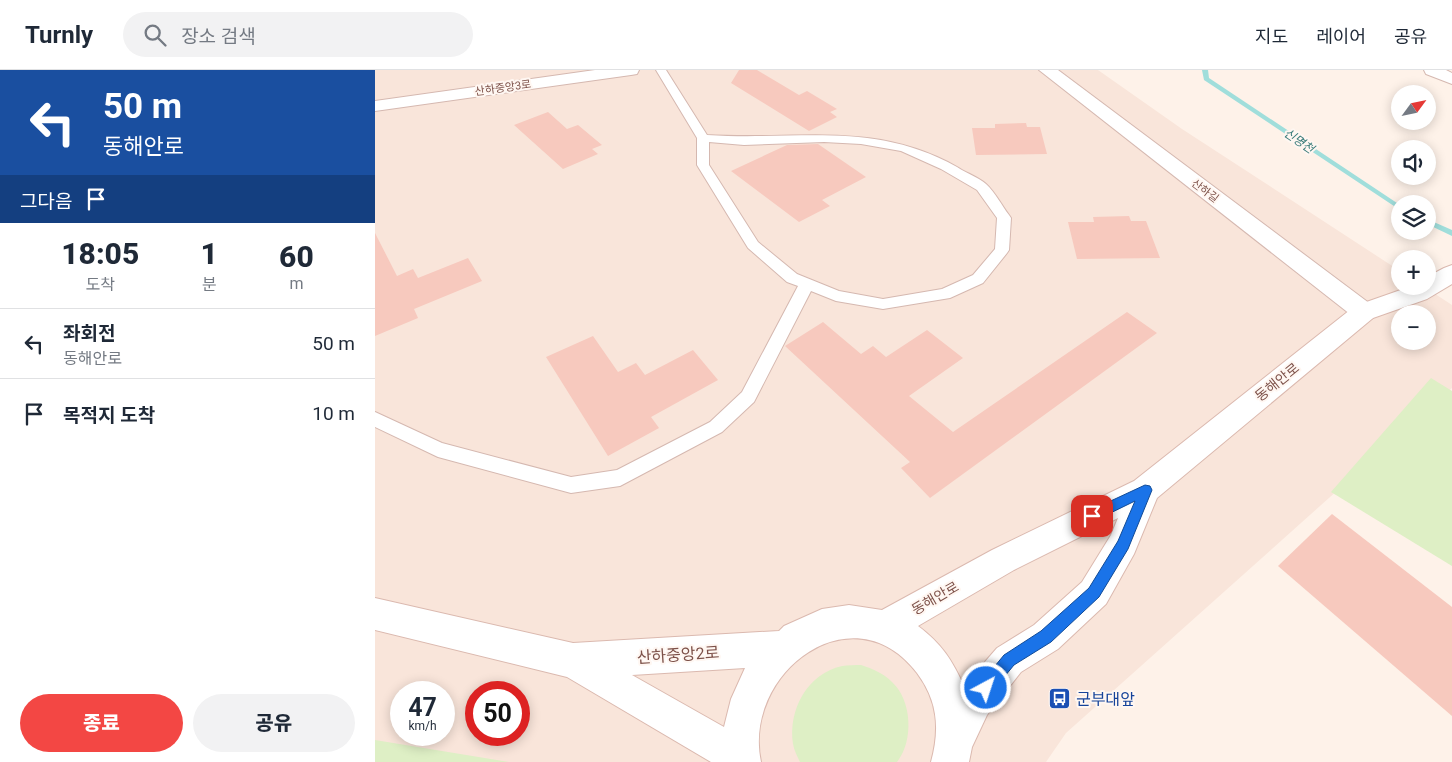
<!DOCTYPE html>
<html lang="ko">
<head>
<meta charset="utf-8">
<style>
	:root { --surface:#fff; --page:#f2f2f3; --text:#1f2937; --muted:#747a83; --line:#e0e1e3; --accent:#f34744 }
	body { margin:0; font-family:Roboto,"Noto Sans KR",sans-serif; background:var(--page); color:var(--text); height:100vh; display:flex; flex-direction:column; font-size:19px; white-space:nowrap }
	* { box-sizing:border-box; margin:0 }
	p { font-size:16px; color:var(--muted) }
	.icon { flex:none; width:28px; height:28px; fill:none; stroke:currentColor; stroke-width:2; stroke-linecap:round; stroke-linejoin:round }
	.map { position:relative; flex:1; overflow:hidden }
	.sheet { display:flex; flex-direction:column; background:var(--surface); width:375px }
	.sheet>* { flex:none }
	.banner { background:#1a4fa0; color:#fff; overflow:hidden }
	.needle { width:32px; rotate:57deg }
	.controls { position:absolute; left:1016px; top:15px; display:grid; gap:10px }
	.controls a { display:grid; place-items:center; width:45px; height:45px; border-radius:50%; background:var(--surface); box-shadow:0 2px 12px #0003; font-size:25px }
	.speed { position:absolute; left:15px; top:611px; display:flex; gap:10px; font-size:25px; font-weight:700; text-align:center }
	.speed>* { display:grid; place-content:center; width:65px; height:65px; border-radius:50%; background:var(--surface); box-shadow:0 2px 12px #0003; line-height:1 }
	.speed small { font-size:12px; font-weight:400 }
	.speed .limit { border:8px solid #d22; background:#fff; color:#111 }
	.pin { position:absolute; display:grid; place-items:center; width:42px; height:42px; color:#fff; margin:-21px; border-radius:10px; box-shadow:0 2px 8px #0006 }
	.me { position:absolute; width:55px; margin:-28px; rotate:40deg; stroke-linejoin:round; filter:drop-shadow(0 0 4px #0008) }
	.turn { display:flex; align-items:center; gap:18px; height:105px; padding:0 20px; font-size:22px }
	.turn .icon { width:65px; height:65px; stroke-width:2.5 }
	.turn b { display:block; font-size:35px; line-height:42px }
	.then { display:flex; align-items:center; height:48px; padding:0 20px; background:#0003; gap:10px; font-size:19px }
	.eta { display:flex; justify-content:space-evenly; align-items:center; height:85px; text-align:center }
	.eta b { font-size:30px; font-weight:800; line-height:35px }
	.primary-button { display:flex; gap:10px; margin-top:auto; padding:10px 20px }
	.primary-button a { flex:1; height:58px; border-radius:30px; background:var(--accent); color:#fff; font-size:20px; font-weight:800; line-height:58px; text-align:center }
	.primary-button a+a { background:var(--page); color:var(--text) }
	ul { padding:0; list-style:none }
	li { display:flex; align-items:center; gap:15px; height:70px; padding:0 20px; border-top:1px solid var(--line) }
	li div { flex:1 }
	li b { display:block; font-size:19px }
	li em { font-style:normal }
	header { display:flex; align-items:center; gap:30px; box-sizing:border-box; height:70px; padding:0 25px; background:var(--surface); border-bottom:1px solid var(--line) }
	header strong { font-size:24px }
	nav { display:flex; gap:28px; margin-inline-start:auto; font-size:18px }
	.search { width:350px; height:45px; background:var(--page); display:flex; align-items:center; gap:12px; box-sizing:border-box; padding:0 18px; border-radius:28px; color:var(--muted); font-size:19px }
	main { display:flex; flex:1; min-height:0 }
	.map>svg:first-child { display:block }
	.residential { fill:#f9e5da; fill-rule:evenodd }
	.green { fill:#deefc5 }
	.lines { fill:none; stroke-linecap:round; stroke-linejoin:round }
	.stream { fill:#a0dedb; fill-rule:evenodd }
	.building { fill:#f7c9be }
	.lane-casing { stroke:#d5b8b0; stroke-width:2 }
	.street-casing { stroke:#d5b8b0; stroke-width:2 }
	.secondary-casing { stroke:#dbb9af; stroke-width:2 }
	.lane { fill:#fff; fill-rule:evenodd }
	.street { fill:#fff; fill-rule:evenodd }
	.secondary { fill:#fff; fill-rule:evenodd }
	.route { fill:#1a73e8; stroke:#114b97 }
	.labels { text-anchor:middle; dominant-baseline:central; stroke-width:4; stroke-linejoin:round; paint-order:stroke }
	.far-street-label { font-size:11px; fill:#7d5149; stroke:#fff7f2 }
	.far-water-label { font-size:12px; font-style:italic; fill:#387b79; stroke:#fff7f2 }
	.street-label { font-size:14px; fill:#7d5149; stroke:#fff7f2 }
	.near-street-label { font-size:16px; fill:#7d5149; stroke:#fff7f2 }
	.near-transit-label { font-size:16px; fill:#164399; stroke:#fff7f2; text-anchor:start }
</style>
</head>
<body>
<header>
<strong>Turnly</strong>
<div class="search"><svg class="icon" aria-label="search" viewBox="0 0 24 24"><circle cx="10" cy="10" r="6"/><path d="M15 15l6 6"/></svg>장소 검색</div>
<nav><a>지도</a><a>레이어</a><a>공유</a></nav>
</header>
<main>
<section class="sheet">
<div class="banner">
<div class="turn"><svg class="icon" aria-label="left" viewBox="0 0 24 24"><path d="M17 20v-9H6M10 6l-5 5 5 5"/></svg><div><b>50 m</b>동해안로</div></div>
<div class="then">그다음<svg class="icon" aria-label="arrive" viewBox="0 0 24 24"><path d="M6 21V4h12l-3 4 3 4H6"/></svg></div>
</div>
<div class="eta">
<div><b>18:05</b><p>도착</p></div>
<div><b>1</b><p>분</p></div>
<div><b>60</b><p>m</p></div>
</div>
<ul>
<li><svg class="icon" aria-label="left" viewBox="0 0 24 24"><path d="M17 20v-9H6M10 6l-5 5 5 5"/></svg><div><b>좌회전</b><p>동해안로</p></div><em>50 m</em></li>
<li><svg class="icon" aria-label="arrive" viewBox="0 0 24 24"><path d="M6 21V4h12l-3 4 3 4H6"/></svg><div><b>목적지 도착</b></div><em>10 m</em></li>
</ul>
<div class="primary-button"><a>종료</a><a>공유</a></div>
</section>
<div class="map">
<svg width="1077" height="692" viewBox="0 0 1077 692">
	<rect width="100%" height="100%" fill="#fef2e9"/>
	<path class="residential" d="M 0,0 L 723,0 L 807,59 L 1025,201 L 1025,216 L 1048,216 L 1077,235 L 1077,318 L 691,663 L 671,692 L 0,692 ZM 1025,244 L 1052,244 L 1052,271 L 1025,271 ZM 26,622 L 69,622 L 69,665 L 26,665 ZM 101,622 L 144,622 L 144,665 L 101,665 Z"/>
	<g class="green">
		<path d="M 1056,308 L 1077,321 L 1077,496 L 956,422 Z"/>
		<path d="M 486,595 C 498,599 508,603 517,612 C 537,630 539,671 522,692 L 425,692 C 422,686 419,680 418,674 C 413,640 432,604 467,596 C 473,595 480,595 486,595 Z"/>
		<path d="M 0,670 L 134,692 L 0,692 Z"/>
	</g>
	<g class="lines">
		<g class="stream">
			<path d="M 827,0 L 833,0 L 834,8 L 1025,135 L 1025,140 L 829,10 Z"/>
			<path d="M 1052,149 L 1077,160 L 1077,166 L 1052,154 Z"/>
		</g>
	</g>
	<g class="building">
		<path d="M 364,0 L 382,0 L 424,25 L 432,21 L 462,39 L 455,42 L 462,47 L 434,61 L 356,13 Z"/>
		<path d="M 173,42 L 192,59 L 203,55 L 227,75 L 217,79 L 223,84 L 188,99 L 139,55 Z"/>
		<path d="M 651,53 L 652,57 L 665,57 L 672,84 L 601,85 L 597,58 L 620,58 L 620,54 Z"/>
		<path d="M 443,74 L 491,107 L 447,130 L 455,136 L 424,152 L 356,101 L 412,75 Z"/>
		<path d="M 754,146 L 756,151 L 771,151 L 785,188 L 702,189 L 693,152 L 719,152 L 718,147 Z"/>
		<path d="M 0,163 L 22,206 L 38,199 L 43,208 L 93,188 L 107,211 L 39,239 L 43,248 L 0,266 Z"/>
		<path d="M 752,242 L 782,263 L 555,428 L 526,398 L 535,392 L 410,276 L 448,252 L 486,284 L 498,276 L 511,287 L 552,260 L 588,288 L 534,326 L 578,362 Z"/>
		<path d="M 218,266 L 243,302 L 261,293 L 270,305 L 318,280 L 343,310 L 276,347 L 284,358 L 233,386 L 171,287 Z"/>
		<path d="M 957,444 L 1077,537 L 1077,646 L 903,496 Z"/>
	</g>
	<g class="lines">
		<defs>
			<path id="lane" d="M 281,0 L 291,0 L 332,65 C 422,71 498,50 582,97 C 591,103 603,107 611,114 C 620,122 627,136 634,145 L 636,148 L 634,180 L 632,183 L 608,213 L 575,228 L 508,239 L 461,231 L 436,221 L 379,332 L 347,362 L 245,416 L 196,423 L 63,387 L 0,357 L 0,342 L 67,373 L 196,407 L 242,400 L 335,352 L 367,322 L 423,216 L 412,212 L 373,178 L 322,95 L 322,68 ZM 334,72 L 369,75 L 449,72 L 486,74 L 526,81 L 566,99 L 602,120 L 622,148 L 620,179 L 598,205 L 567,219 L 508,229 L 464,221 L 422,204 L 383,172 L 334,95 Z"/>
			<g id="street">
				<path d="M 220,0 L 264,0 L 262,4 L 256,5 L 0,41 L 0,31 Z"/>
				<path d="M 664,0 L 683,0 L 998,236 L 1001,242 L 998,248 L 989,251 L 980,248 Z"/>
				<path d="M 1049,0 L 1071,0 L 1077,3 L 1077,14 L 1051,4 Z"/>
			</g>
			<path id="secondary" d="M 1077,195 L 1077,214 L 1052,229 L 998,248 L 782,428 L 759,484 L 731,534 L 683,579 L 646,602 L 612,645 L 597,677 L 594,692 L 556,692 C 565,659 563,631 542,603 C 478,519 367,603 386,692 L 336,692 L 192,607 L 0,560 L 0,528 L 198,573 L 404,561 L 409,556 L 447,539 L 474,535 L 507,540 L 617,480 L 759,411 L 980,236 L 1037,216 L 1052,216 L 1052,207 L 1069,198 ZM 743,448 L 736,465 L 707,512 L 659,555 L 622,578 L 589,616 C 577,590 567,574 543,556 L 639,500 ZM 370,598 L 356,629 L 349,657 L 257,605 Z"/>
		</defs>
		<use href="#lane" class="lane-casing"/>
		<use href="#street" class="street-casing"/>
		<use href="#secondary" class="secondary-casing"/>
		<use href="#lane" class="lane"/>
		<use href="#street" class="street"/>
		<use href="#secondary" class="secondary"/>
	</g>
	<path class="route" d="M 770,415 L 775,416 L 777,420 L 753,479 L 724,527 L 676,572 L 639,595 L 616,623 L 611,625 L 606,623 L 603,618 L 606,613 L 629,585 L 666,561 L 714,518 L 743,471 L 760,431 L 717,452 L 712,450 L 711,446 L 712,442 Z"/>
	<defs>
		<symbol id="bus-square" viewBox="-11 -11 22 22"><rect x="-9" y="-9" width="18" height="18" rx="4" fill="#1a4fb4" stroke="#fff7f2"/><path d="M-5-6H5V4H4V6H2V4H-2V6H-4V4H-5ZM-3.5-4V0h7V-4ZM-3.5 1.2v1.5H-2V1.2ZM2 1.2v1.5H3.5V1.2Z" fill="#fff"/></symbol>
	</defs>
	<g fill-rule="evenodd">
		<use href="#bus-square" x="672" y="616" width="25" height="25"/>
	</g>
	<g class="labels">
		<g class="far-street-label">
			<text transform="translate(128 18) rotate(-8)">산하중앙3로</text>
			<text transform="translate(830 121) rotate(37)">산하길</text>
		</g>
		<g class="far-water-label">
			<text transform="translate(924 71) rotate(34)">신명천</text>
		</g>
		<g class="street-label">
			<text transform="translate(902 312) rotate(-39)">동해안로</text>
			<text transform="translate(560 528) rotate(-30)">동해안로</text>
		</g>
		<g class="near-street-label">
			<text transform="translate(303 585) rotate(-4)">산하중앙2로</text>
		</g>
		<g class="near-transit-label">
			<text x="701" y="629">군부대앞</text>
		</g>
	</g>
</svg>
<div class="controls">
<a><svg class="needle" viewBox="-14 -14 28 28"><path d="M0-13l5 13h-10z" fill="#e53935"/><path d="M0 13l5-13h-10z" fill="#747a83"/></svg></a>
<a><svg class="icon" aria-label="sound" viewBox="0 0 24 24"><path d="M4 9h4l5-4v14l-5-4H4zM17 9q2 3 0 6"/></svg></a>
<a><svg class="icon" aria-label="layers" viewBox="0 0 24 24"><path d="M12 4l9 5-9 5-9-5zM3 14l9 5 9-5"/></svg></a>
<a>+</a>
<a>−</a>
</div>
<div class="speed"><div>47<small>km/h</small></div><div class="limit">50</div></div>
<div class="pin" style="left:717px;top:446px;background:#d93025"><svg class="icon" aria-label="arrive" viewBox="0 0 24 24"><path d="M6 21V4h12l-3 4 3 4H6"/></svg></div>
<svg class="me" style="left:611px;top:618px" viewBox="-20 -20 40 40"><circle r="17" fill="#1a73e8" stroke="#fff" stroke-width="3"/><path d="M0-11L8 9 0 5-8 9z" fill="#fff"/></svg>
</div>
</main>
</body>
</html>
